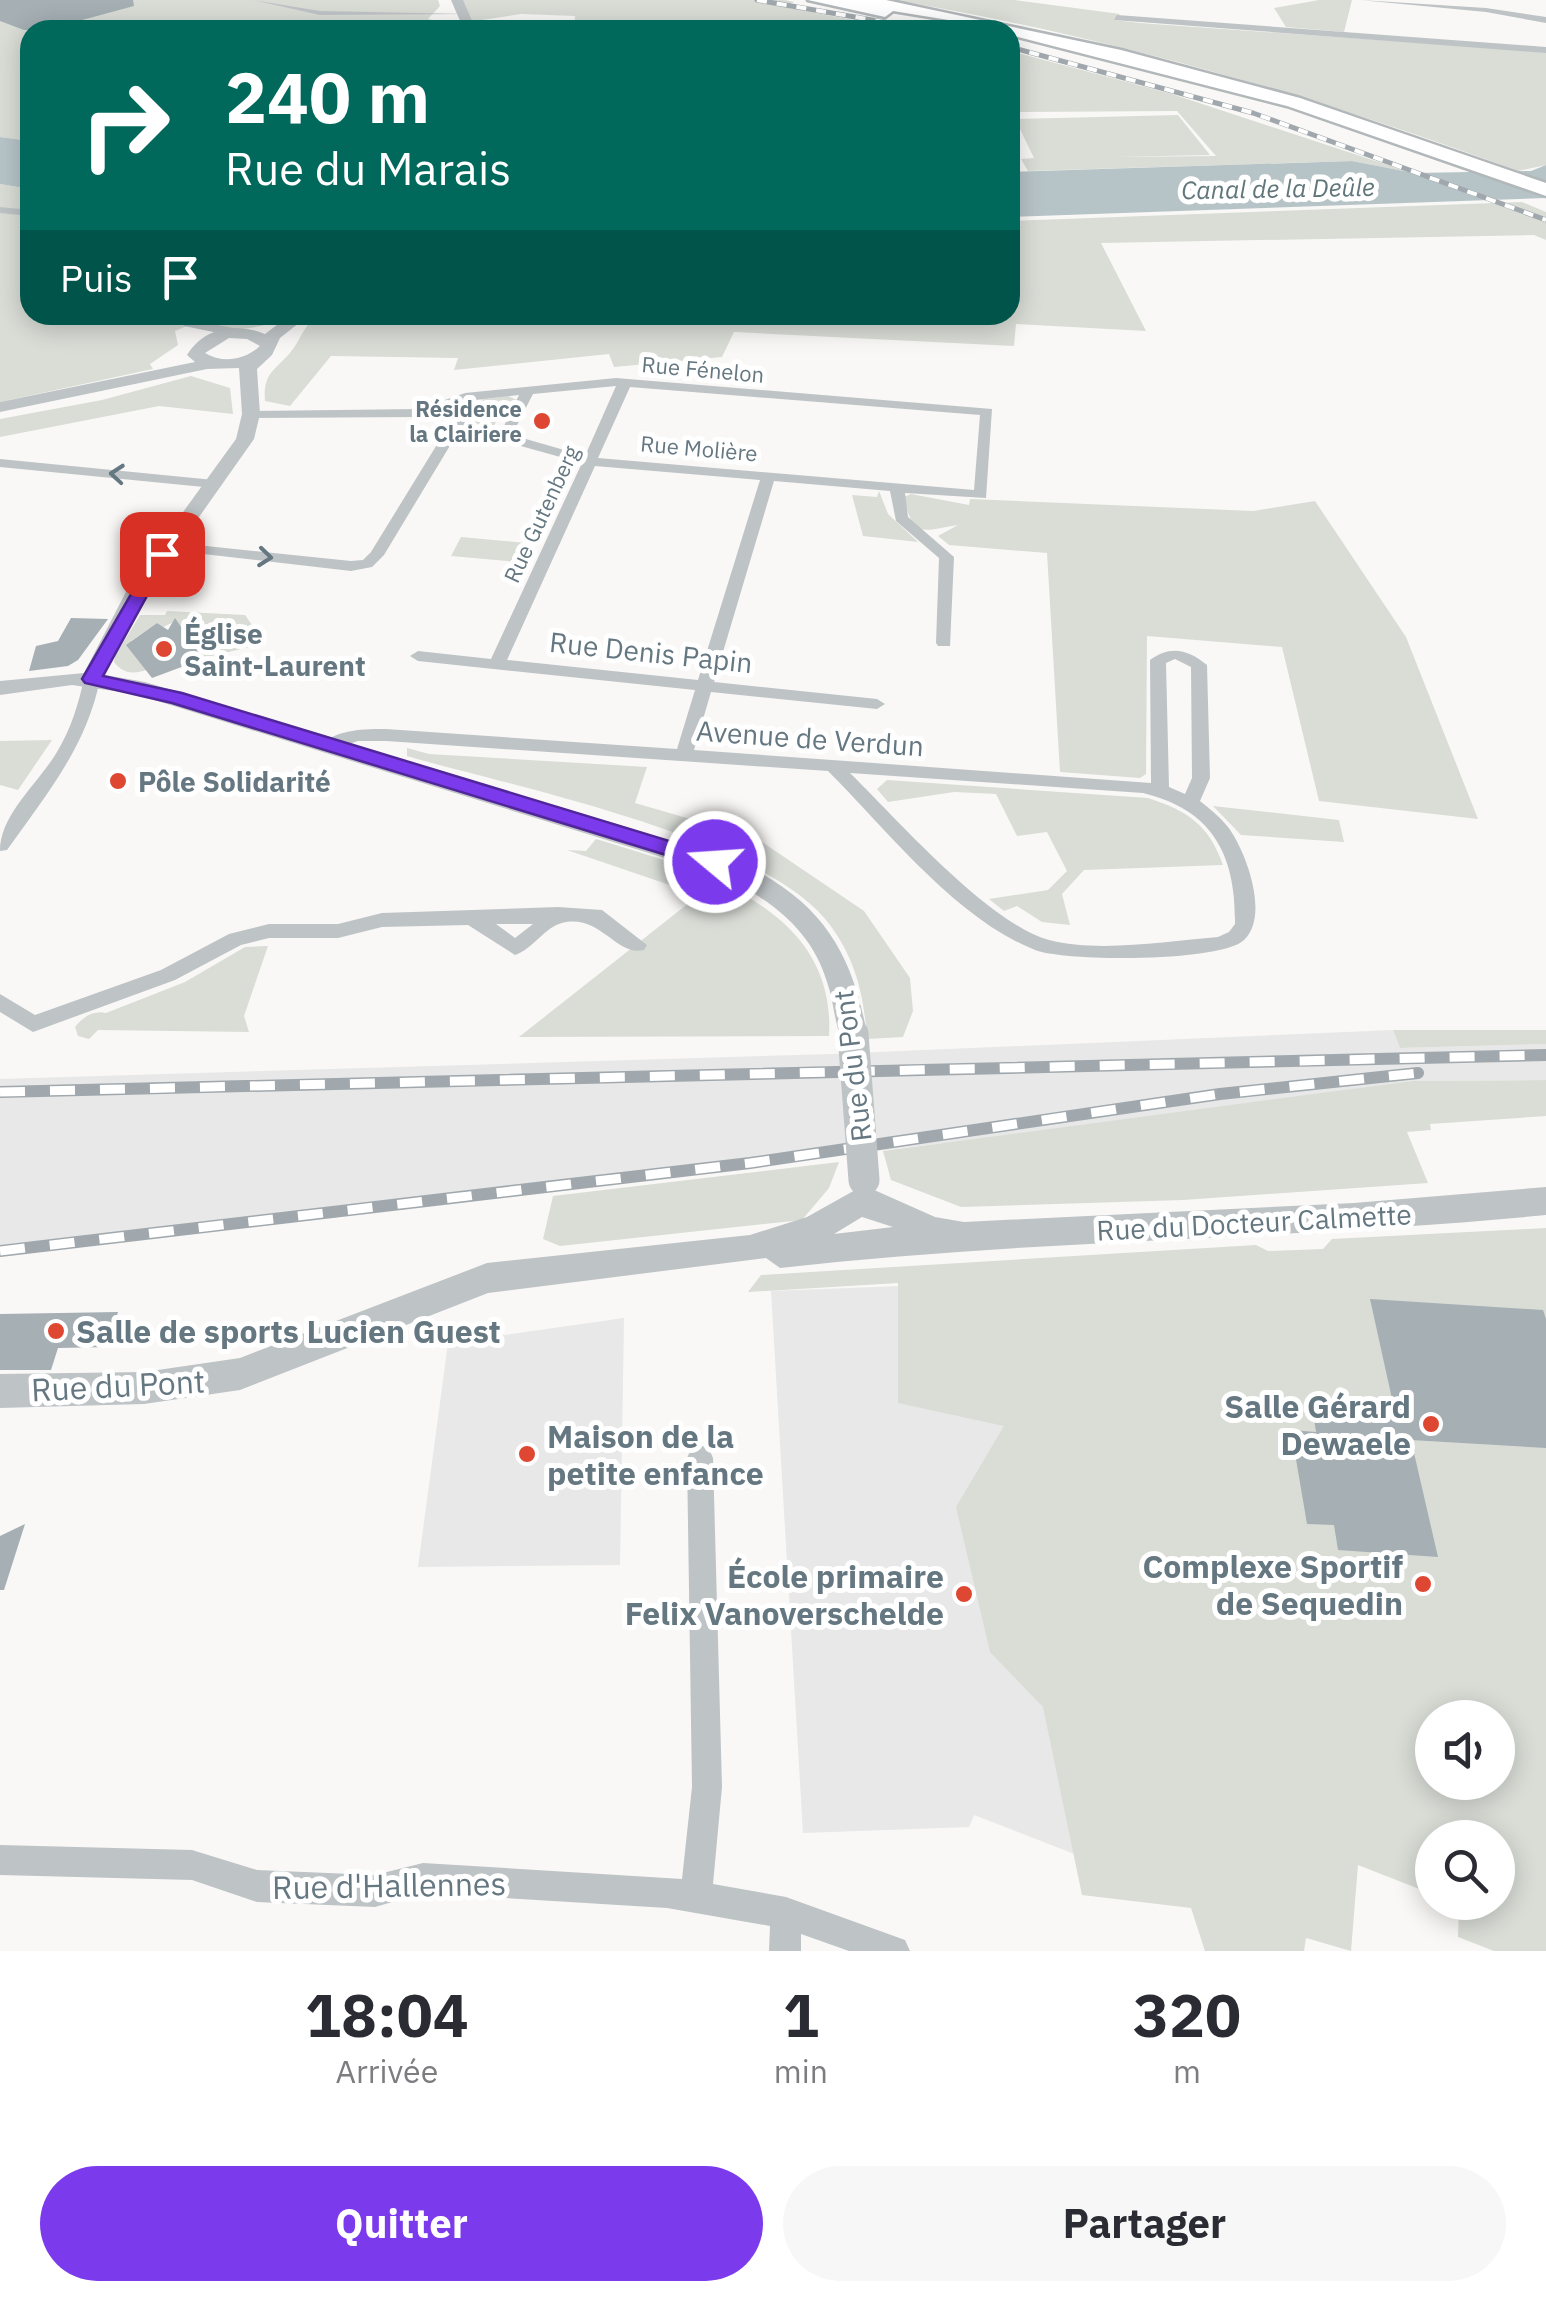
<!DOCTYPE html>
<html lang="fr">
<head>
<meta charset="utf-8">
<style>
	:root { --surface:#fff; --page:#f7f7f7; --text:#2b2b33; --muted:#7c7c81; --accent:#7c3aed }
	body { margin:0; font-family:"IBM Plex Sans",sans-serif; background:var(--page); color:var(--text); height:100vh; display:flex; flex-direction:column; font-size:38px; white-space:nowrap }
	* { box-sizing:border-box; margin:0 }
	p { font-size:32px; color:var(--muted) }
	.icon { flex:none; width:55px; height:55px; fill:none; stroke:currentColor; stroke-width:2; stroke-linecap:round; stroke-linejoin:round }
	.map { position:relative; height:1951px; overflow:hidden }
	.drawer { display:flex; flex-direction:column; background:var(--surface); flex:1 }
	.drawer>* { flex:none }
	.banner { position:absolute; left:20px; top:20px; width:1000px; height:305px; border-radius:30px; box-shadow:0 5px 25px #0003; background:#00695c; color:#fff; overflow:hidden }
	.fabs { position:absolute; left:1415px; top:1700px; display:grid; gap:20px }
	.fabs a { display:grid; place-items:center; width:100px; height:100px; border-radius:50%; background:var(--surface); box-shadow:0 5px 25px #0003; font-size:50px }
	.pin { position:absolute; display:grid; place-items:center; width:85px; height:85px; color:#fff; margin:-42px; border-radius:20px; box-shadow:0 5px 15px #0006 }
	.me { position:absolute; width:110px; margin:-55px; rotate:288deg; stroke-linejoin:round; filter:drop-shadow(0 0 8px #0008) }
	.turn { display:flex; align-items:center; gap:35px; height:210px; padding:0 40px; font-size:45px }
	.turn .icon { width:130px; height:130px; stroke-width:2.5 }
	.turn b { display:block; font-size:70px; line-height:85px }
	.then { display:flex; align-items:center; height:95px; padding:0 40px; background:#0003; gap:20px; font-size:38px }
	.eta { display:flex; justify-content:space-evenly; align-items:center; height:170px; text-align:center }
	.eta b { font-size:60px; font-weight:700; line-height:70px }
	.primary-button { display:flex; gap:20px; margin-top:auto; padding:20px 40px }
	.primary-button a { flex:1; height:115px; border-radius:60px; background:var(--accent); color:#fff; font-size:40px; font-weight:700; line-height:115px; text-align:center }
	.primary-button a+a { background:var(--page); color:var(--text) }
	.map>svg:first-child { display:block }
	.built { fill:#e7e8e7 }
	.green { fill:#d9ddd6; fill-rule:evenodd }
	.water { fill:#b7c4c7 }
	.building { fill:#a5afb4 }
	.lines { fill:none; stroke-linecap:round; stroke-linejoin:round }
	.motorway-casing { stroke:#b2b7ba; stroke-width:5 }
	.minor { fill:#bec3c6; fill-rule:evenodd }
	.tertiary { fill:#bec3c6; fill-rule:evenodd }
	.motorway { fill:#fff; fill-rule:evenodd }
	.rail-far1-casing { stroke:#a0a8ad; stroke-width:5 }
	.rail-casing { stroke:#a0a8ad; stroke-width:12 }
	.rail-far1 { stroke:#fff; stroke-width:4; stroke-dasharray:10; stroke-linecap:butt }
	.rail { stroke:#fff; stroke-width:9; stroke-dasharray:25; stroke-linecap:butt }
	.tertiary-bridge { stroke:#bec3c6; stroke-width:31 }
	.oneway { stroke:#657780 }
	.route { fill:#7c3aed; stroke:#51269a; stroke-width:2.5 }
	.poi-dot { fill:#de4731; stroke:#fff; stroke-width:4 }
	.labels { text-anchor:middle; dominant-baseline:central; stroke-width:10; stroke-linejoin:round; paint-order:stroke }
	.far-street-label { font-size:22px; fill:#657780; stroke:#fff }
	.far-poi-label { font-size:22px; font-weight:bold; fill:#657780; stroke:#fff; text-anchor:end }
	.far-water-label { font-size:25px; font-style:italic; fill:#60767b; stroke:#fff }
	.poi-label { font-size:28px; font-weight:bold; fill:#657780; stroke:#fff; text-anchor:start }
	.street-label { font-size:28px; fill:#657780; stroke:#fff }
	.near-poi-label { font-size:32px; font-weight:bold; fill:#657780; stroke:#fff; text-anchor:end }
	.near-street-label { font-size:32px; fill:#657780; stroke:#fff }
</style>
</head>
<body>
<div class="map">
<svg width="1546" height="1951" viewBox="0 0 1546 1951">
	<rect width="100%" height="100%" fill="#f9f8f6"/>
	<g class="built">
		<path d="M 1393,1030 L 1400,1048 L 1546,1044 L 1546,1080 L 1412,1081 L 1053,1130 L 0,1256 L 0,1079 L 832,1054 Z"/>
		<path d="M 1086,1279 L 1077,1855 L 974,1815 L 969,1827 L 803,1833 L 771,1291 Z"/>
		<path d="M 624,1318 L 620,1565 L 418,1567 L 448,1343 Z"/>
	</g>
	<g class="green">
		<path d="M 0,0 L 438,0 L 440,6 L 428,19 L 445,23 L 450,30 L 30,30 L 30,141 L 0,137 Z"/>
		<path d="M 460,0 L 785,0 L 794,2 L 784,7 L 907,30 L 574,30 L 575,16 L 521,14 L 469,22 Z"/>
		<path d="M 894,0 L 1015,0 L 1120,14 L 1114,20 L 1140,23 L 1546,52 L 1546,165 L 1518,171 C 1315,96 1108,36 894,0 Z"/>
		<path d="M 1319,0 L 1352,0 L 1344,32 L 1286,27 L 1274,8 Z"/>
		<path d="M 1010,51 L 1172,94 L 1409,172 L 1352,161 L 1028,171 L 1021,159 L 1034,158 L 1015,119 L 1178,115 L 1210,155 L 1114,157 L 1216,156 L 1177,111 L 1019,112 L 1010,100 Z"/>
		<path d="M 0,184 L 30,189 L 30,315 L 287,315 C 260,331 230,333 201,320 L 175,331 L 178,345 L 150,364 L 153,369 L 0,402 Z"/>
		<path d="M 1522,202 L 1546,212 L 1546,240 L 1534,235 L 1101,243 L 1146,331 L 1016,324 L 1014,346 L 734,332 L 722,357 L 614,367 L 609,354 L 454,370 L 458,358 L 331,356 L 290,406 L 265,401 C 263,374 273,372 289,354 C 301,341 300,330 318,315 L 1010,315 L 1010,221 Z"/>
		<path d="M 191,376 L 230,388 L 233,414 L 159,406 L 0,437 L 0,419 L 102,400 Z"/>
		<path d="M 508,396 L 519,401 L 504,408 L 492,429 L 450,414 L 457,403 Z"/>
		<path d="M 879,491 L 888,514 L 918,542 L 863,536 L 852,495 L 877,497 Z"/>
		<path d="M 911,494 L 969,505 L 970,499 L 1253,511 L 1315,501 L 1406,637 L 1478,819 L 1319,801 L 1282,647 L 1147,636 L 1146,774 L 1140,778 L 1060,772 L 1047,553 L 949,545 L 938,536 L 958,525 C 927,529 913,542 904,497 Z"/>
		<path d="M 461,537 L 526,543 L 517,562 L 451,556 Z"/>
		<path d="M 167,611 L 245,615 L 257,632 L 258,645 L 203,658 L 174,622 L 163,627 L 157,623 L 131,641 L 149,669 C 135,674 124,675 114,662 L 115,656 L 140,615 L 165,615 Z"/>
		<path d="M 52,740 L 18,790 L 0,785 L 0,741 Z"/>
		<path d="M 407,748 L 429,754 L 647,767 L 635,803 L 756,838 L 864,911 L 910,978 L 913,1011 L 903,1037 L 867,1039 C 864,996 856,960 830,925 C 766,837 514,787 407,756 Z"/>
		<path d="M 887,780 L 1148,798 C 1188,811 1209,825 1223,865 L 1084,870 L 1062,894 L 1070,925 L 1042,922 L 1017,906 L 1004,911 L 989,899 L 1048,890 L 1067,871 L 1047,832 L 1017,836 L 996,794 L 954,792 L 888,802 L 877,789 Z"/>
		<path d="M 1213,806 L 1339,820 L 1344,842 L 1241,835 Z"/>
		<path d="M 596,839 C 694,869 837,905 829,1036 L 519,1037 L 699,895 L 567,850 L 586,851 Z"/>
		<path d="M 268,946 L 244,1016 L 249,1032 L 98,1030 L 89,1039 L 78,1036 L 75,1027 C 83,1017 93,1010 106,1013 L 185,982 L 245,947 Z"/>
		<path d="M 1393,1030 L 1546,1030 L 1546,1044 L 1400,1048 Z"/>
		<path d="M 1546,1080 L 1546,1116 L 1430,1124 L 1431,1130 L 1407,1132 L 1428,1183 L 1183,1200 L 961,1207 L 891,1180 L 883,1151 L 1412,1081 Z"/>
		<path d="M 839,1162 L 829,1188 L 802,1220 L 560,1246 L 543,1239 L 553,1196 Z"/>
		<path d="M 1546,1228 L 1546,1951 L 1494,1951 L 1458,1937 L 1459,1905 L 1455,1903 L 1498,1902 L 1498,1838 L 1432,1838 L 1432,1894 L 1358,1865 L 1351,1951 L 1306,1938 L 1304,1951 L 1205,1951 L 1191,1908 L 1082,1895 L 1043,1707 L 990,1652 L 956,1507 L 1004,1426 L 898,1403 L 898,1283 L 748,1292 L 761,1275 L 1256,1245 L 1268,1251 L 1323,1249 L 1332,1239 ZM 1432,1718 L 1498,1718 L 1498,1782 L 1432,1782 Z"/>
	</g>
	<g class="water">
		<path d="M 0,137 L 30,141 L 30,189 L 0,184 Z"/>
		<path d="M 1352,161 L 1414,173 L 1531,171 L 1546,165 L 1546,198 L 1010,217 L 1010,172 Z"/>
	</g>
	<g class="building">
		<path d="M 0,0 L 133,0 L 134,6 L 45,30 L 24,30 L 0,21 Z"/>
		<path d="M 71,618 L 108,619 L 78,660 L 68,666 L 29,671 L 36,646 L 58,641 Z"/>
		<path d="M 175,618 L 203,659 L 152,678 L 126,645 L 157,623 L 168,630 Z"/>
		<path d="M 1370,1299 L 1543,1310 L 1546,1319 L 1546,1448 L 1411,1440 L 1438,1557 L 1338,1550 L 1334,1525 L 1307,1524 L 1291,1430 L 1316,1432 L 1313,1412 L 1396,1417 Z"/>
		<path d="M 118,1312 L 107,1347 L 58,1348 L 51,1370 L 0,1370 L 0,1314 Z"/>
		<path d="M 25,1524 L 4,1590 L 0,1590 L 0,1536 Z"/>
	</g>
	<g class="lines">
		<defs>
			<path id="motorway" d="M 808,0 L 886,0 L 1121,50 L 1300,98 L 1546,183 L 1546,196 L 1287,106 L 1010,35 L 1010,30 L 893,11 L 885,17 Z"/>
		</defs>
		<use href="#motorway" class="motorway-casing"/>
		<g class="minor">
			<path d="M 253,0 L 320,11 L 467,14 L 320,15 Z"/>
			<path d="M 1360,0 L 1486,8 L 1546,17 L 1546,23 L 1486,12 Z"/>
			<path d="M 1117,15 L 1546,47 L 1546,53 L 1114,20 Z"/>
			<path d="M 0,207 L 30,210 L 30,216 L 0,213 Z"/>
			<path d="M 188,319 L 238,329 L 244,333 L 238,337 L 184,326 L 182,323 Z"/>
			<path d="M 616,378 L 992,409 L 986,498 L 905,493 L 908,517 L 954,557 L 950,646 L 938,646 L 936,643 L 939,558 L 896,521 L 890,491 L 774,481 L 714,682 L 877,699 L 885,704 L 877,709 L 711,692 L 694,750 L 1151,783 L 1150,660 C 1170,645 1188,649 1207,665 L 1210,778 L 1200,801 C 1210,809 1220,817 1228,827 C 1246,851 1270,916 1244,940 C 1222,962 1066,962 1035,950 C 956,919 887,830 828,771 L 386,741 L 358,741 L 331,750 L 325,748 L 322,744 C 339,729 364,729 386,729 L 677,749 L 695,690 L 418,661 L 410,656 L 418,651 L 491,659 L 582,463 L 460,429 L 384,555 L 372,567 L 351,571 L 168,550 L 161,546 L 168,542 L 351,561 L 363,560 L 371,552 L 449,425 L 419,417 L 251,418 L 246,417 L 246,411 L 419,409 L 465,393 ZM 616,386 L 585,456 L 512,435 L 533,394 ZM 630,387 L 980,415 L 974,490 L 598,458 ZM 519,395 L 501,432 L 433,413 L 467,401 ZM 595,466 L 760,480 L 698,680 L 507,660 ZM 1175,659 L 1191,667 L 1192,778 L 1185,794 L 1169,787 L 1166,663 ZM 850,773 L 1143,793 C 1213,810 1236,855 1235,924 L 1229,932 L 1218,937 C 1167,941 1099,953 1049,940 C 988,923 897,819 850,773 Z"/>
			<path d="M 0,459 L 214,480 L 221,484 L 214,488 L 0,467 Z"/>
			<path d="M 92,674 L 100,679 C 87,746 46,795 7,850 L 0,851 C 0,814 38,784 57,752 C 71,729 78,705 84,679 Z"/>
			<path d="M 558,907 L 602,910 L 647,945 L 644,950 C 616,957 600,913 562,923 C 545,927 533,949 515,955 L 468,925 L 382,927 L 338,938 L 269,938 L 241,945 L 175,980 L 33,1032 L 0,1012 L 0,994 L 35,1015 L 161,970 L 229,934 L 269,924 L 338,924 L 382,913 ZM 496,924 L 533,924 L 515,938 Z"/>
			<path d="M 700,1445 L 709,1449 L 713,1458 L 722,1787 L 713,1884 L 786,1897 L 905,1940 L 910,1951 L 849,1951 L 801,1934 L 801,1951 L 769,1951 L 770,1926 L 667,1908 L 423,1893 L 375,1907 L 257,1902 L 192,1880 L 0,1875 L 0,1845 L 192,1850 L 257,1870 L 375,1875 L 423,1863 L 682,1879 L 692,1787 L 687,1458 L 691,1449 Z"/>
		</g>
		<g class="tertiary">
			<path d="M 451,0 L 463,0 L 476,30 L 464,30 Z"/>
			<path d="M 290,315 L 309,315 L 280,338 L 272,355 L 257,369 L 260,414 L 254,439 L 149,588 L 105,675 L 145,682 L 738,861 C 819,900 851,947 867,1034 L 863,1042 L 843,1042 C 834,1024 834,1001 827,982 C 811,928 768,898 720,875 L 135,694 L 72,685 L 0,695 L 0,681 L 84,673 L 128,588 L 236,439 L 242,414 L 239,368 L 207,369 L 0,412 L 0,402 L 195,362 L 187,355 C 204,327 237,322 265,334 ZM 229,338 L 247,339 L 260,346 C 245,360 223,364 205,353 Z"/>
			<path d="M 1546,1187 L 1546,1215 C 1291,1240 1035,1239 780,1268 L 766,1258 L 488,1293 L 240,1390 L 144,1404 L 0,1408 L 0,1374 L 144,1372 L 240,1358 L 487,1263 L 750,1235 L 807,1217 L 857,1189 L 872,1189 L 935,1217 L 964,1222 L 1354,1203 ZM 862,1217 L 893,1227 L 834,1234 Z"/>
		</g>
		<use href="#motorway" class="motorway"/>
		<defs>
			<g id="rail-far1">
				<path d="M 757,0 L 930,30"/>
				<path d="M 1010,47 L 1253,113 L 1546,220"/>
			</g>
			<g id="rail">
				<path d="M 0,1092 L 1546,1055"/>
				<path d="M 0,1251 L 750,1163 L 1220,1094 L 1418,1073"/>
			</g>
		</defs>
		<use href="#rail-far1" class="rail-far1-casing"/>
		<use href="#rail" class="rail-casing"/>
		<use href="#rail-far1" class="rail-far1"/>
		<use href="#rail" class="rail"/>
		<path class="tertiary-bridge" d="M 853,1034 L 864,1180"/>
	</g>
	<defs><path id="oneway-chevron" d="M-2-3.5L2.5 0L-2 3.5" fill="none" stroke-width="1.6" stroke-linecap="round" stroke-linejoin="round" transform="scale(2.5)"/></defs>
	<g class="oneway">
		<use href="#oneway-chevron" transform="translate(117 474) rotate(-175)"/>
		<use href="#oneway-chevron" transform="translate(265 557) rotate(6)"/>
	</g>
	<path class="route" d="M 156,551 L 170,554 L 103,676 L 182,693 L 722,857 L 726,862 L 715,870 L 172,703 L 85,683 L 82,679 Z"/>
	<g class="poi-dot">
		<circle cx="542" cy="421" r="10"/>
		<circle cx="164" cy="649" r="10"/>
		<circle cx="118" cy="781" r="10"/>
		<circle cx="56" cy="1331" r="10"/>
		<circle cx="1431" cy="1424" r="10"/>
		<circle cx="527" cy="1454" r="10"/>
		<circle cx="1423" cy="1584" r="10"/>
		<circle cx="964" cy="1594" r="10"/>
	</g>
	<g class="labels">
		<g class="far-street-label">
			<text transform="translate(703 369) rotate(5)">Rue Fénelon</text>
			<text transform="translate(699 448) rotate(5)">Rue Molière</text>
			<text transform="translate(541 514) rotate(-65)">Rue Gutenberg</text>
		</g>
		<g class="far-poi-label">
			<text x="522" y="408">Résidence<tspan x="522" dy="25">la Clairiere</tspan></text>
		</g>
		<g class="far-water-label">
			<text transform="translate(1278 188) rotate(-1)">Canal de la Deûle</text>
		</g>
		<g class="poi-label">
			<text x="184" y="633">Église<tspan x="184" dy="32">Saint-Laurent</tspan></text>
			<text x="138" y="781">Pôle Solidarité</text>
		</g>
		<g class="street-label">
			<text transform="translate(651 652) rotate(6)">Rue Denis Papin</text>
			<text transform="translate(810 738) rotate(4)">Avenue de Verdun</text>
			<text transform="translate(852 1066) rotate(-97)">Rue du Pont</text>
			<text transform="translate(1254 1222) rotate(-3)">Rue du Docteur Calmette</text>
		</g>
		<g class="near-poi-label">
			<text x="76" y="1331" text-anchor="start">Salle de sports Lucien Guest</text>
			<text x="1411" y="1406">Salle Gérard<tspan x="1411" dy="37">Dewaele</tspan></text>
			<text x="547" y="1436" text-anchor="start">Maison de la<tspan x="547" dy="37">petite enfance</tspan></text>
			<text x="1403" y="1566">Complexe Sportif<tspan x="1403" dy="37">de Sequedin</tspan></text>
			<text x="944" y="1576">École primaire<tspan x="944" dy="37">Felix Vanoverschelde</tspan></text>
		</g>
		<g class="near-street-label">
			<text transform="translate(118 1385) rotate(-3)">Rue du Pont</text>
			<text transform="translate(389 1885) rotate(-1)">Rue d'Hallennes</text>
		</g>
	</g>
</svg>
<div class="fabs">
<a><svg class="icon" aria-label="sound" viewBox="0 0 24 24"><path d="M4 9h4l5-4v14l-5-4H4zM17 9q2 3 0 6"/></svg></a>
<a><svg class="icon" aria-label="search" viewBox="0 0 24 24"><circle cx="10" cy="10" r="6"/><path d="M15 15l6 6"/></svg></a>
</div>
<div class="pin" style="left:162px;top:554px;background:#d93025"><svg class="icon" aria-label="arrive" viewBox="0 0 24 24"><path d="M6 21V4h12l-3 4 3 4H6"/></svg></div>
<svg class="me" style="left:715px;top:862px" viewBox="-20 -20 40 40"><circle r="17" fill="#7c3aed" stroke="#fff" stroke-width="3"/><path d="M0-11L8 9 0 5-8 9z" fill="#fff"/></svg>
<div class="banner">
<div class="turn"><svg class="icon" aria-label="right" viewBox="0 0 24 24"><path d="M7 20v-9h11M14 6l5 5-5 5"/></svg><div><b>240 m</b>Rue du Marais</div></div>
<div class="then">Puis<svg class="icon" aria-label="arrive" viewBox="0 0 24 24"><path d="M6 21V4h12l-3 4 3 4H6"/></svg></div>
</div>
</div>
<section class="drawer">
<div class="eta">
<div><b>18:04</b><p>Arrivée</p></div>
<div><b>1</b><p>min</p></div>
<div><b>320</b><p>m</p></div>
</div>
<div class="primary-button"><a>Quitter</a><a>Partager</a></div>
</section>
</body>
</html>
